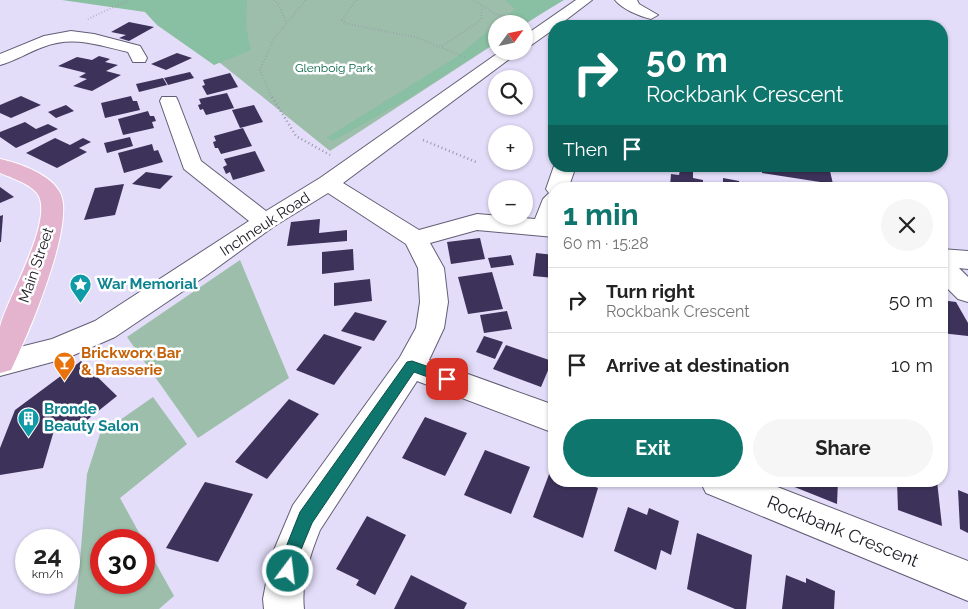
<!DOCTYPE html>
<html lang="en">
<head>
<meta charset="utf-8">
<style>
	:root { --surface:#fff; --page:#f6f6f6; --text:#222; --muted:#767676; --line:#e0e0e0; --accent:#0f766e }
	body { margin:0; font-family:Raleway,sans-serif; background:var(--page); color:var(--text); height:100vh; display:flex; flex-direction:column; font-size:19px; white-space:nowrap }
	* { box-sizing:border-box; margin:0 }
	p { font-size:16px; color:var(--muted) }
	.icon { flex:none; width:28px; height:28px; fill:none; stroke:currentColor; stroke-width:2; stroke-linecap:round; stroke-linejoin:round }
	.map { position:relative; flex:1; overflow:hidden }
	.drawer { position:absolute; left:548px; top:182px; width:400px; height:305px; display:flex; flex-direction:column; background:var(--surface); border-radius:20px; box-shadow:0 1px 4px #0004 }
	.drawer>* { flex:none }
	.hud { position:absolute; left:548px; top:20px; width:400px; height:152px; border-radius:20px; box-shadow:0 1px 4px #0004; background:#0f766e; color:#fff; overflow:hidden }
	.needle { width:32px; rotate:57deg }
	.buttons { position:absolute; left:488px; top:15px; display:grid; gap:10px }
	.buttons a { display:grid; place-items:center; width:45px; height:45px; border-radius:50%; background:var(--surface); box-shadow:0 1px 4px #0004; font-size:25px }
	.speed { position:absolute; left:15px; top:529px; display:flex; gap:10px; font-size:25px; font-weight:700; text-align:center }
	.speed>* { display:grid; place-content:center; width:65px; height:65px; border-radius:50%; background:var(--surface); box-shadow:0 1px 4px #0004; line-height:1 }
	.speed small { font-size:12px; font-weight:400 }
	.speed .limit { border:8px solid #d22; background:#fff; color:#111 }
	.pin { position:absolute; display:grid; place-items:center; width:42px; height:42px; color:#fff; margin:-21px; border-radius:10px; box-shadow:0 2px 8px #0006 }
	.me { position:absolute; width:55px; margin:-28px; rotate:15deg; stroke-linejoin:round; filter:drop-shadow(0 0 4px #0008) }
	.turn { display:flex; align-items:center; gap:18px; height:105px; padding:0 15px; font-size:22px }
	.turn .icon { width:65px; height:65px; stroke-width:2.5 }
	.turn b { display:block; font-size:35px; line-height:42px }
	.then { display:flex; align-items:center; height:48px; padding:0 15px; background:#0003; gap:10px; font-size:19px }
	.round { display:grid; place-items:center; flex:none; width:52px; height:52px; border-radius:26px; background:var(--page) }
	.overview { display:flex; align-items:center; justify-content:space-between; height:85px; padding:0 15px }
	h1 { font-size:30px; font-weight:700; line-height:38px; color:var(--accent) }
	.action { display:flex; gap:10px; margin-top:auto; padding:10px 15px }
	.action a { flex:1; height:58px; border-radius:30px; background:var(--accent); color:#fff; font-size:20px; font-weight:700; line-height:58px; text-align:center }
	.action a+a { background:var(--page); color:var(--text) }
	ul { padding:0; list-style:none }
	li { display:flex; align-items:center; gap:15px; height:65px; padding:0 15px; border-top:1px solid var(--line) }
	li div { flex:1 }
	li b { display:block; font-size:19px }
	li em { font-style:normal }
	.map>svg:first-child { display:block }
	.green { fill:#9dbeab }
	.forest { fill:#89bfa2 }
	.building { fill:#3d325a }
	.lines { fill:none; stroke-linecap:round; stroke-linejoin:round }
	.minor-casing { stroke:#635e75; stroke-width:2 }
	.major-casing { stroke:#fff; stroke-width:2 }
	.path-far1 { stroke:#9995aa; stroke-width:2; stroke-dasharray:0.5 2.5; stroke-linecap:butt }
	.path { stroke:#9995aa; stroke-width:2.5; stroke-dasharray:1 3; stroke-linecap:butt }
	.minor { fill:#fff; fill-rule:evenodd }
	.major { fill:#e4b3cd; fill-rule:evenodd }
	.route { fill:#0f766e; stroke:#0a4d48 }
	.labels { text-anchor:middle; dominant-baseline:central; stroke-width:5; stroke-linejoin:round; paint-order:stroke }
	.far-park-label { font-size:12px; fill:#006340; stroke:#fff }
	.street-label { font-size:15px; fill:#1b1923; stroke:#fff }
	.culture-label { font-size:15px; font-weight:bold; fill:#0d838f; stroke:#fff; text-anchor:start }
	.food-label { font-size:15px; font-weight:bold; fill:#c56008; stroke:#fff; text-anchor:start }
	.near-street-label { font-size:18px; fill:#1b1923; stroke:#fff }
</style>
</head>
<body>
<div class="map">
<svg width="968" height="609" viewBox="0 0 968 609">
	<rect width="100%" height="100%" fill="#e3ddf9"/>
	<g class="green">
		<path d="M 115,0 L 562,0 L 524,25 L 496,24 L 496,43 L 330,151 L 184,34 L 135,6 Z"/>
		<path d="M 240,260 L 289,378 L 198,438 L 127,337 Z"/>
		<path d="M 153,397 L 187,444 L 120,498 L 143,540 L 101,540 L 101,582 L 144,582 L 144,542 L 174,596 L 159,609 L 74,609 L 79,573 L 87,474 L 100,434 Z"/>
	</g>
	<g class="forest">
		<path d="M 62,0 L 247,0 L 246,27 L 251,50 L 214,65 L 157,25 L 145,12 Z"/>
		<path d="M 505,0 L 564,0 L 524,24 L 497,24 L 515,9 Z"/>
		<path d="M 496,24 L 496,42 L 411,97 L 333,141 L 326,138 L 458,56 Z"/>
	</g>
	<g class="building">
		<path d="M 129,22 L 154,27 L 129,41 L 119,38 L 126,35 L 111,32 Z"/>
		<path d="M 177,53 L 192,58 L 166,70 L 151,64 Z"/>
		<path d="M 99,56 L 110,59 L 105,62 L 118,65 L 106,71 L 121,75 L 92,91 L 73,86 L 87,79 L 79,77 L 86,73 L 58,66 L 77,57 L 92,60 Z"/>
		<path d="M 190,72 L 194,78 L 168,85 L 164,78 Z"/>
		<path d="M 230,73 L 238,87 L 207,95 L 202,86 L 205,85 L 203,80 Z"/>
		<path d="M 163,78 L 167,85 L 139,92 L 136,84 Z"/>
		<path d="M 227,93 L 234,108 L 206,115 L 203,109 L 200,110 L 198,105 L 201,104 L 199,99 Z"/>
		<path d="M 21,96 L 41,105 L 11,118 L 0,113 L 0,105 Z"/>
		<path d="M 131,96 L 133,101 L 137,101 L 140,110 L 105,118 L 101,103 Z"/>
		<path d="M 66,105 L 74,111 L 56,118 L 48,112 Z"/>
		<path d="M 254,105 L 263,122 L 240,128 L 232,110 Z"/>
		<path d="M 148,111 L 150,116 L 154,116 L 156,121 L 152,122 L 154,128 L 123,135 L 118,119 Z"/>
		<path d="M 25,122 L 36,129 L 48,124 L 58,129 L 16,148 L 0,137 L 0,132 Z"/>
		<path d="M 243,128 L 252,146 L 221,154 L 218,148 L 215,148 L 213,142 L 216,141 L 214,136 Z"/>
		<path d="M 130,137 L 133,146 L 107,153 L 104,143 Z"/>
		<path d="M 55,138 L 70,145 L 83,138 L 91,142 L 79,148 L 87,152 L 57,168 L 26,153 Z"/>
		<path d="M 152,144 L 154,151 L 158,150 L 163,162 L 124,173 L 118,153 Z"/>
		<path d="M 255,151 L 265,171 L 233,180 L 230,172 L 226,174 L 223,167 L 227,165 L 224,159 Z"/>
		<path d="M 762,166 L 801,166 L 830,171 L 833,184 L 762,173 Z"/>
		<path d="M 680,170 L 693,172 L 693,178 L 703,180 L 703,184 L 723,187 L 723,178 L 739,181 L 740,189 L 685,189 L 670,186 L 671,174 L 679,175 Z"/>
		<path d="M 146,172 L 173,176 L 160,189 L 132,184 Z"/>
		<path d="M 124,184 L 115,215 L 84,220 L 95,188 Z"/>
		<path d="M 0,187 L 14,197 L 0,203 Z"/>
		<path d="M 3,215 L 1,242 L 0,242 L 0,216 Z"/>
		<path d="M 320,219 L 319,233 L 347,230 L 347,241 L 287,246 L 291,222 Z"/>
		<path d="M 480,238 L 485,259 L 451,264 L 447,242 Z"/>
		<path d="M 353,249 L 354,270 L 322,274 L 322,252 Z"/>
		<path d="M 536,253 L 554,255 L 554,278 L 533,276 Z"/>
		<path d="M 511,255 L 514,265 L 491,268 L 488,258 Z"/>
		<path d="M 492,272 L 503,309 L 468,314 L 458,277 Z"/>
		<path d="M 370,279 L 372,301 L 334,306 L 334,283 Z"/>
		<path d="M 941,300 L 956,302 L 968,323 L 968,336 L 941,333 Z"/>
		<path d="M 507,311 L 512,329 L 484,333 L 480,315 Z"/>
		<path d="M 355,312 L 387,321 L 374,341 L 341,331 Z"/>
		<path d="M 324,334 L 362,347 L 334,385 L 296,370 Z"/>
		<path d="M 484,336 L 503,342 L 495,359 L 476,352 Z"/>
		<path d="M 506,345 L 552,361 L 541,387 L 493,369 Z"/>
		<path d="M 81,361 L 117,396 L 77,428 L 66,419 L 55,427 L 43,468 L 0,475 L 0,448 L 15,410 Z"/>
		<path d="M 289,399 L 319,414 L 267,479 L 235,462 Z"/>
		<path d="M 425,417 L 467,433 L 445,476 L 402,458 Z"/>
		<path d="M 485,450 L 530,467 L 511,514 L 464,495 Z"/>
		<path d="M 551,469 L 554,470 L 554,481 L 581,481 L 598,488 L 583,538 L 533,517 Z"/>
		<path d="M 793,481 L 838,481 L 837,504 L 792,486 Z"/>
		<path d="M 897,481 L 937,481 L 942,526 L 898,510 Z"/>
		<path d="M 205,482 L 253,494 L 218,562 L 166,548 Z"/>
		<path d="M 958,490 L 968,494 L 968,533 L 960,529 Z"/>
		<path d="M 628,507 L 647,515 L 649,508 L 679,521 L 671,555 L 661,550 L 656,570 L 614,551 Z"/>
		<path d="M 367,516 L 406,535 L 375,595 L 356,585 L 359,580 L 336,569 Z"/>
		<path d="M 697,533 L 752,555 L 746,609 L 735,609 L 687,589 Z"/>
		<path d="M 411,575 L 467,603 L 464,609 L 394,609 Z"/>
		<path d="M 786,575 L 806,583 L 806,578 L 835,591 L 834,609 L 782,609 Z"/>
	</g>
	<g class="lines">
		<defs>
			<g id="minor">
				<path d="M 576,0 L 592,0 L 558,26 L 554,26 L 554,29 L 530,46 L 524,48 L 524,36 Z"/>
				<path d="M 615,0 L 637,0 L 639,4 L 658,15 L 651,19 C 639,16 622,9 615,0 Z"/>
				<path d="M 71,31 L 94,34 L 140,46 L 147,58 L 145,62 L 133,62 L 128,52 C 98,45 73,35 43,47 C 29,52 15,61 0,65 L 0,54 L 44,36 Z"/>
				<path d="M 501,51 L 520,51 L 343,183 L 419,230 L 477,214 L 535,219 L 543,199 L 549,193 L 546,189 L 554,166 L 576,166 L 568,189 L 554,189 L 554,237 L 477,230 L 430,243 L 444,268 L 448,302 L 444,328 L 429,360 L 554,405 L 554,433 L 417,381 L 320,530 C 310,555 301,582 304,609 L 264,609 L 263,599 L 271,557 L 293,505 L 400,357 L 416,328 L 420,302 L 418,268 L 406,244 L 328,193 L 273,227 L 207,275 L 115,337 L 67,358 L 0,376 L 0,352 L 52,339 L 95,321 L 249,221 L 184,169 L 160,101 L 162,97 L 176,97 L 178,101 L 201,161 L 266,211 L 320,178 Z"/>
				<path d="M 941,249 L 968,251 L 968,269 L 959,268 L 968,277 L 968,302 L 958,299 L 941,282 Z"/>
				<path d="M 700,481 L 762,481 L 968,561 L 968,601 L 706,493 Z"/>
			</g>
			<path id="major" d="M 0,159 C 19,163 53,175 61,195 C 74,228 27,337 11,370 L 0,373 C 0,359 0,341 0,327 C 6,300 56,218 37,193 C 28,183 12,178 0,173 Z"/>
		</defs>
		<use href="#minor" class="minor-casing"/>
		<use href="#major" class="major-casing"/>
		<g class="path-far1">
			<path d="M 274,0 L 279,5 L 286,23"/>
			<path d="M 356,0 L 342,20 L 347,24 L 415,37 L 467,58"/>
			<path d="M 473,0 L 497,15 L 524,20"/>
			<path d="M 88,19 L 129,0"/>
			<path d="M 442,46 L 481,20 L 482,9"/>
			<path d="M 272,98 L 260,70 L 274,38 L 306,0"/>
		</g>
		<g class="path">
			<path d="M 272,97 L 296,136 L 330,155"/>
			<path d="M 423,140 L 476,162"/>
		</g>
		<use href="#minor" class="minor"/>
		<use href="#major" class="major"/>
	</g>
	<path class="route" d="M 412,361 L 452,375 L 453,379 L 447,384 L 414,372 L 312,523 L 298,557 L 294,577 L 288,579 L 282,577 L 280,571 L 282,557 L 300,512 L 407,362 Z"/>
	<defs>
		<symbol id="sight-pin" viewBox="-11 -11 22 30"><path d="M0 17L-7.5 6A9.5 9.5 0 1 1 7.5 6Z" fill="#0f9aa8" stroke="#fff"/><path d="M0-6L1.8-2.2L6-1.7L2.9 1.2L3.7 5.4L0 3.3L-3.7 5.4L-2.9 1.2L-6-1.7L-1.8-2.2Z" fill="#fff"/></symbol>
		<symbol id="bar-pin" viewBox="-11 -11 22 30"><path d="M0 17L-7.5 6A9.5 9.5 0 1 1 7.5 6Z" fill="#e8710a" stroke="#fff"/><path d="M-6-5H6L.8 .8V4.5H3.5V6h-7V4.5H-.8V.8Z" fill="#fff"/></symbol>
		<symbol id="building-pin" viewBox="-11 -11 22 30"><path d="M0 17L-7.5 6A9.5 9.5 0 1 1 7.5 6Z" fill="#0f9aa8" stroke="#fff"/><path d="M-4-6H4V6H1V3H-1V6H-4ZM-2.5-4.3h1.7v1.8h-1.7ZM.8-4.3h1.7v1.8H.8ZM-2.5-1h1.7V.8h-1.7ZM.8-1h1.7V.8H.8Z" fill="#fff"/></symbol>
	</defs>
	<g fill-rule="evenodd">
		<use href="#sight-pin" x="68" y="272" width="25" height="34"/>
		<use href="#bar-pin" x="52" y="350" width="25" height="34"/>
		<use href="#building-pin" x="16" y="406" width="25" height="34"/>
	</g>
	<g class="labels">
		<g class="far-park-label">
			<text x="334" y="68">Glenboig Park</text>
		</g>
		<g class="street-label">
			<text transform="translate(265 224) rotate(-33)">Inchneuk Road</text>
			<text transform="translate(36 265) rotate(-71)">Main Street</text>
		</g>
		<g class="culture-label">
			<text x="97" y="284">War Memorial</text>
			<text x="44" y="409">Bronde<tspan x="44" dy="17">Beauty Salon</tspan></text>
		</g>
		<g class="food-label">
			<text x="81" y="353">Brickworx Bar<tspan x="81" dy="17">&amp; Brasserie</tspan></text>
		</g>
		<g class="near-street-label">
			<text transform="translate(843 531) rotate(22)">Rockbank Crescent</text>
		</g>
	</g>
</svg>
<div class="buttons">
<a><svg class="needle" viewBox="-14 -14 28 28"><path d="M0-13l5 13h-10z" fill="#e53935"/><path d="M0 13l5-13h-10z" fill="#767676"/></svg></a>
<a><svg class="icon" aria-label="search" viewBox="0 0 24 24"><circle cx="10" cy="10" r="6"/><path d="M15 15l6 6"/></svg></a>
<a>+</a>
<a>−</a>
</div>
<div class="speed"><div>24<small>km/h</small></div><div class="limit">30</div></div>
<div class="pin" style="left:447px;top:379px;background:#d93025"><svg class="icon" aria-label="arrive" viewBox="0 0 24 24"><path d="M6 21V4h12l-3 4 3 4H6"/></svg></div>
<svg class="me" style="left:288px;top:571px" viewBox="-20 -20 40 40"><circle r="17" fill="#0f766e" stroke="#fff" stroke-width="3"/><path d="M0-11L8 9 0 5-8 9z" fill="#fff"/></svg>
<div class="hud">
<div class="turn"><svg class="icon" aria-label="right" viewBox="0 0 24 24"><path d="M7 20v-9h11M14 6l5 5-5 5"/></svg><div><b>50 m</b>Rockbank Crescent</div></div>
<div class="then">Then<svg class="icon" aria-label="arrive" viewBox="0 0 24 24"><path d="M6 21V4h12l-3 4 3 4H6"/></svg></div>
</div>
<section class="drawer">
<div class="overview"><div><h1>1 min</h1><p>60 m · 15:28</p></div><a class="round"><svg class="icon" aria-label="close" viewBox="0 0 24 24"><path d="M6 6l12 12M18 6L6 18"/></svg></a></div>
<ul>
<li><svg class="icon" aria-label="right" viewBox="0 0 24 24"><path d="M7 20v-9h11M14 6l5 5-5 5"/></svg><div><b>Turn right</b><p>Rockbank Crescent</p></div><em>50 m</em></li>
<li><svg class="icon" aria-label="arrive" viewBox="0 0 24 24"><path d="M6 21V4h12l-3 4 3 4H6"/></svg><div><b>Arrive at destination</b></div><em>10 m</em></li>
</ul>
<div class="action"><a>Exit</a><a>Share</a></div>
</section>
</div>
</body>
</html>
